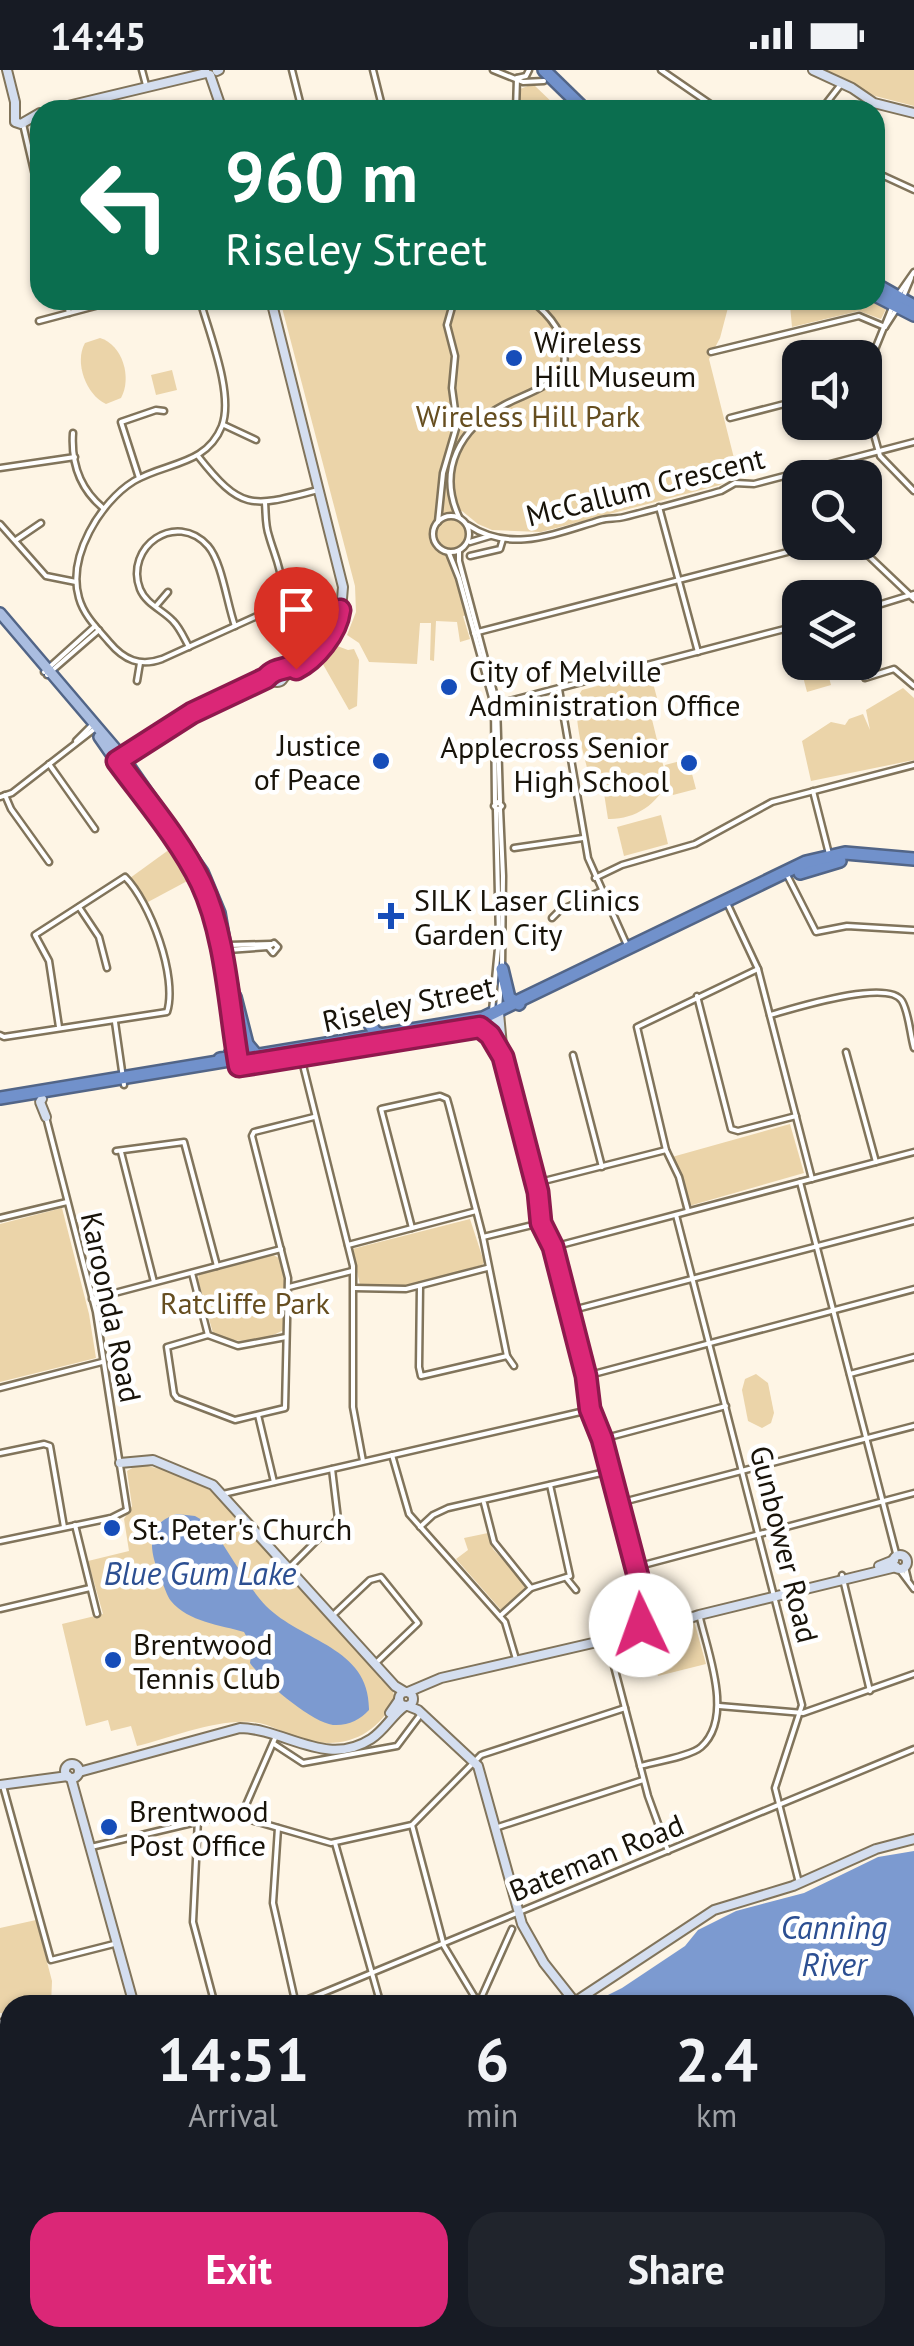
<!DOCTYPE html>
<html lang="en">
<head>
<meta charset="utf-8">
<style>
	:root { --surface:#171b24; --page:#20242c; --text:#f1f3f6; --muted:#9ea1a6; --accent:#db2777 }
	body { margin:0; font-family:"PT Sans",sans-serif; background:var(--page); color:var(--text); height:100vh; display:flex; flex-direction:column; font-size:38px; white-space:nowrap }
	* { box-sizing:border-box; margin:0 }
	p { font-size:32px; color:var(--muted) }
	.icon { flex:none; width:55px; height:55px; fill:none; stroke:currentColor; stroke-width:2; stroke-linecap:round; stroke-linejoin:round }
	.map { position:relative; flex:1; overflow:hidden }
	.panel { position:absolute; left:0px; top:1925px; width:915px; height:352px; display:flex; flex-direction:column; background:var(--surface); border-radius:30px 30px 0 0; box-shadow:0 2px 8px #0004 }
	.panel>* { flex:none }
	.banner { position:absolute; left:30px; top:30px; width:855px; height:210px; border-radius:30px; box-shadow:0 2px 8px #0004; background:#0b6e4f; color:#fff; overflow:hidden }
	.tools { position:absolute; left:782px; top:270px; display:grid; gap:20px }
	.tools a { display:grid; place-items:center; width:100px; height:100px; border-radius:20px; background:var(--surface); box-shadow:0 2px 8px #0004; font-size:50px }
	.pin { position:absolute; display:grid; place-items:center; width:85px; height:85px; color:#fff; margin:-102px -42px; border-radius:50% 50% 50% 0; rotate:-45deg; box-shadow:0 0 10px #0007 }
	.pin .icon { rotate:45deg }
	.me { position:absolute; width:110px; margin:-55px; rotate:357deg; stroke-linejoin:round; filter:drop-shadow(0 0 8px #0008) }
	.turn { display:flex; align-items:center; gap:35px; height:210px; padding:0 30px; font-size:45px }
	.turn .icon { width:130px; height:130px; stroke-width:2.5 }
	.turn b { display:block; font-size:70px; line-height:85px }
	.eta { display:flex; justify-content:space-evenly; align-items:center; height:170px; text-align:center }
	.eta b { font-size:60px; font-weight:800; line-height:70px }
	.button { display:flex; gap:20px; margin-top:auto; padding:20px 30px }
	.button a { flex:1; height:115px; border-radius:30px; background:var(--accent); color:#fff; font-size:40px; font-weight:800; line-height:115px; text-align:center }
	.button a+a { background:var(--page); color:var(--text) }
	.status { display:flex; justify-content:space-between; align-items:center; height:70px; padding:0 50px; background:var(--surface); direction:ltr }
	.status svg { height:28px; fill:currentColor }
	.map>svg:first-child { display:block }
	.green { fill:#ebd4a9 }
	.water { fill:#7c9ad0 }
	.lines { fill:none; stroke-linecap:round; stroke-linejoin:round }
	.street-casing { stroke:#81745b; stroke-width:9 }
	.secondary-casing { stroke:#81745b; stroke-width:12 }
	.primary-casing { stroke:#526587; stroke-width:14 }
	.highway-casing { stroke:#526587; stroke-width:16 }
	.street { stroke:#fff; stroke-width:4 }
	.secondary { stroke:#d4deef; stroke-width:8 }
	.primary { stroke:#aabde0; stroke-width:9 }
	.highway { stroke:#7191cb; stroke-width:11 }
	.rail-casing { stroke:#615b4f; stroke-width:6 }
	.rail { stroke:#fff; stroke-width:2.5; stroke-dasharray:8; stroke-linecap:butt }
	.route-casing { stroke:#8e194d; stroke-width:25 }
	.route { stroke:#db2777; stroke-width:18 }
	.poi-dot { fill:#164db9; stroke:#fff; stroke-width:4 }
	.labels { text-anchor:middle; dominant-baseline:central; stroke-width:9; stroke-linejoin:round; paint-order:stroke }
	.poi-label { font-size:30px; fill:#181309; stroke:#fff; text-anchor:start }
	.park-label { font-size:30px; fill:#664e20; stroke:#fff }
	.street-label { font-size:30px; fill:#181309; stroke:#fff }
	.water-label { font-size:32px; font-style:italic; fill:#2c4f92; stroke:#fff }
</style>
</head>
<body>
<div class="status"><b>14:45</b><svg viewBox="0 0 49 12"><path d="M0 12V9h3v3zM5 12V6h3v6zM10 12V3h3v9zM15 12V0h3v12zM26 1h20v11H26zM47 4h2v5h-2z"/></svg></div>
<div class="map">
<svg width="914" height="2276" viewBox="0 0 914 2276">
	<rect width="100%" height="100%" fill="#fef5e5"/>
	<g class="green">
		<path d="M 822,0 L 914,0 L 914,36 L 875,26 Z"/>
		<path d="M 533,14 L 560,40 L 520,40 L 520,19 Z"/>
		<path d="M 280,230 L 730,230 L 720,268 L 709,289 L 738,404 L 720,415 L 541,462 L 492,460 L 478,454 L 462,441 L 436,447 L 431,468 L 453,494 L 467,545 L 463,546 L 470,569 L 460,572 L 457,552 L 436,551 L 434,591 L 430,590 L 431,553 L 420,553 L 417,594 L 369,592 L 359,573 L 347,565 L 356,542 L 355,516 Z"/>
		<path d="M 748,230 L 869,230 L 886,239 L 881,249 L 859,241 L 792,257 L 790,235 Z"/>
		<path d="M 100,268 C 123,275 132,308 121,328 L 106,334 C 86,325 74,292 85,273 Z"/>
		<path d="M 172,300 L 177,320 L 156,325 L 151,305 Z"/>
		<circle cx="452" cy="465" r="16"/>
		<path d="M 332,574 L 348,580 L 354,579 L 359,590 L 357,636 L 349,640 L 320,589 Z"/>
		<path d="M 825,593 L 831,615 L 807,622 L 801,599 Z"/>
		<path d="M 650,602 L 657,628 L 648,633 L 667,711 C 658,735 633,750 608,749 L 601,704 L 589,706 C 584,684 569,638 582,620 Z"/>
		<path d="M 903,618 L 914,628 L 914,690 L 811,711 L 802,671 L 831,652 L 845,655 L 849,649 L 863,644 L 870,660 L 866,640 Z"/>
		<path d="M 688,689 L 696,719 L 673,725 L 665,695 Z"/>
		<path d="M 661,745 L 668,774 L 624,786 L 617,757 Z"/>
		<path d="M 170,779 L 191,809 L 148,832 L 130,808 Z"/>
		<path d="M 790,1054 L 804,1103 L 689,1136 L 672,1087 Z"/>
		<path d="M 62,1138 L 89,1244 L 96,1288 L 0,1312 L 0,1154 Z"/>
		<path d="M 470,1149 L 484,1192 L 482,1195 L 407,1216 L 360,1215 L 352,1179 Z"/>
		<path d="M 273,1185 L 279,1188 L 285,1212 L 284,1260 C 263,1271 235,1276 213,1263 L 198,1210 L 199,1204 Z"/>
		<path d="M 756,1304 L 768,1313 L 774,1343 L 771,1353 L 762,1358 L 748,1351 L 742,1320 L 745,1309 Z"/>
		<path d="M 139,1394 L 182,1404 L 215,1423 L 379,1602 L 380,1609 L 392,1618 L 395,1629 C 377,1665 345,1680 304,1670 C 287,1665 270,1653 252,1652 C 215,1649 173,1667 137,1676 L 131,1656 L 111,1661 L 108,1650 L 86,1656 L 62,1554 L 103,1544 L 88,1491 L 129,1481 L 124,1449 L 132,1436 L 127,1401 Z"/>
		<path d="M 488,1463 L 493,1479 L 529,1518 L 502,1541 L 456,1489 L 468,1480 L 464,1468 Z"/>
		<path d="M 694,1551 L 706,1594 L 658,1606 L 646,1564 C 661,1567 678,1555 694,1551 Z"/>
		<path d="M 36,1850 L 52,1911 L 51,1935 L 10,1935 L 10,1943 L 0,1943 L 0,1858 Z"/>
		<path d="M 913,2075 L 914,2075 L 914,2186 L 905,2183 C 905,2146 914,2111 913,2075 Z"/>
	</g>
	<g class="water">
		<path d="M 177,1444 L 195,1446 L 209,1454 C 227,1478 247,1516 266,1536 C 302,1572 370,1577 369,1640 C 360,1650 348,1656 333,1655 C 311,1652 263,1611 250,1593 L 252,1577 L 244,1562 C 221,1555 188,1552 171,1531 C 167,1526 164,1516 161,1509 C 150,1483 143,1454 177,1444 Z"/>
		<path d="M 914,1781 L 914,2074 L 907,2079 L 905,2134 L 905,1935 L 588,1935 L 622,1918 L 685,1876 L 698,1860 L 736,1841 L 804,1823 L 878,1787 Z"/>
		<path d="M 358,2268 L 809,2268 L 804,2276 L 349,2276 Z"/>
	</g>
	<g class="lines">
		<defs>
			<g id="street">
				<path d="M 142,0 L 146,15"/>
				<path d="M 292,0 L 302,40"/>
				<path d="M 373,0 L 383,40"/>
				<path d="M 493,0 L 523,12 L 544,11"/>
				<path d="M 661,0 L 719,40"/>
				<path d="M 517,8 L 526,6 L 529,0"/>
				<path d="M 516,40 L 517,8"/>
				<path d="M 821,40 L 842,13"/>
				<path d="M 23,54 L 40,127"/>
				<path d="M 875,102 L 914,120"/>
				<path d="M 900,222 L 914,202"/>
				<path d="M 903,227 L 911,208"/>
				<path d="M 66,230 L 69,243"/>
				<path d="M 200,230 C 209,263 234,324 222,356 C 206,396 166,392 134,411 C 100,432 67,487 79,528 C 84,546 98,559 109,572 C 124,590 140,597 162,589 L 268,541 C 294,521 276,492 269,466 C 265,455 266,444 265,433"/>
				<path d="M 39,251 L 118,230"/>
				<path d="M 885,257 L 896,240"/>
				<path d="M 711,282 L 859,246 L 885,257"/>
				<path d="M 865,304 L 893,235"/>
				<path d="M 865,332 L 880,386 L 914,421"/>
				<path d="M 456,345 L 469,351 L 480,350"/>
				<path d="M 730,348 L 800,330"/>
				<path d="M 224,355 L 256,370"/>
				<path d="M 73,363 C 71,393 79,418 103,438"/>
				<path d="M 198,386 C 242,442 252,437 318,420"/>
				<path d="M 0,398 L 75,387"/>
				<path d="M 139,408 L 121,352 L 156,340 L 164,341"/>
				<path d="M 815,408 L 816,398"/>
				<path d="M 659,437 L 698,582"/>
				<circle cx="451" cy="464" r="18"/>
				<path d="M 459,447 C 437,400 460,358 504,335 C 526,323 550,319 564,296 C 568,268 552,246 530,230"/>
				<path d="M 438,452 L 443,403 L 457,355 L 452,318 L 455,286 L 447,255 L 454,230"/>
				<path d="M 0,454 L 46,506 L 76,512"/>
				<path d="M 468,455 C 512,484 556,463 601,450 C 608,448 616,449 624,447 C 656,439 688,430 721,421 L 735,413 L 754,414 L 914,372"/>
				<path d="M 16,470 L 41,453"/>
				<path d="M 470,472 L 490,466"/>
				<path d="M 854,472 L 914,529"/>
				<path d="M 459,481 L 459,491 L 497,634 L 500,732"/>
				<path d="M 449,483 L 459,508 L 494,635 L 495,733"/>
				<path d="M 470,486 L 500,479 L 503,469"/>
				<path d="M 156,536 L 168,522"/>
				<path d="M 865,539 L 914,524"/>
				<path d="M 474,563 L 799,479 L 805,472"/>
				<path d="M 189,577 C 184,568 180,558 173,551 C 163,540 146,534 140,519 C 124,477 176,440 208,476 C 222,492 227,534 235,556"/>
				<path d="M 858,592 L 865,608 L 894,599 L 914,616"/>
				<path d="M 44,602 L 95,556"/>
				<path d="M 47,605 L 99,560"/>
				<path d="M 137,611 L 140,593"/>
				<path d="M 559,619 L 588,788 L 626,873"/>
				<path d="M 494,635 L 800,555"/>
				<path d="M 76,671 L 94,653"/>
				<path d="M 49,694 L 95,759"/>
				<path d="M 813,721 L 829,784"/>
				<path d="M 5,725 L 11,739 L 49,792"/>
				<path d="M 0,727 L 12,723 L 97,657"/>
				<path d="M 498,732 L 502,736 L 498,740 L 494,736 Z"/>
				<path d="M 500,739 L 503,806 L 502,898"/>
				<path d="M 514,778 L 583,768"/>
				<path d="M 786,803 L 816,862 L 847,856 L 914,860"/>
				<path d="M 595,808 L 622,795 L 695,774 L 772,732 L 914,695"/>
				<path d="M 727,833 L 758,899 L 812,1109"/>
				<path d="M 79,837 L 99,867 L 107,898"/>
				<path d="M 552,848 L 559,841 L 601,821"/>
				<path d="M 274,873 L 278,877 L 273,883 L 268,877 Z"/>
				<path d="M 229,875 L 271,874"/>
				<path d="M 228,880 L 268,877"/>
				<path d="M 697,926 L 731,1059 L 738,1061 L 796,1046"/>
				<path d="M 499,938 L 501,913"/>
				<path d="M 492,941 L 499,868 L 496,740"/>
				<path d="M 770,945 C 792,939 888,908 902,931 C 909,943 910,964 914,978"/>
				<path d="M 115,952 L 124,1015"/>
				<path d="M 0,965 L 4,967 L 167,942 C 178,907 150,832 125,807 L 35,865 L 49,891 L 59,957"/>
				<path d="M 846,982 L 876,1092"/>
				<path d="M 573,985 L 602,1097"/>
				<path d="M 301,987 L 353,1196 L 353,1337 L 363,1391"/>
				<path d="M 116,1081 L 184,1072 L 217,1196"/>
				<path d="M 121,1082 L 154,1212"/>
				<path d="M 800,1112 L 897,1487"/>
				<path d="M 536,1113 L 666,1080"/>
				<path d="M 688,1141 L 679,1107 L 666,1080 L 637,957 L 758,899"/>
				<path d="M 676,1145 L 802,1635 L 775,1718 L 799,1813"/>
				<path d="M 0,1148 L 67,1132"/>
				<path d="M 412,1158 L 381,1039 L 440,1026 L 447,1029 L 449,1036 L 483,1167 L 507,1286 L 421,1306 L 419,1297 L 420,1216"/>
				<path d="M 483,1167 L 545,1152"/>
				<path d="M 348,1175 L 476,1141"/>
				<path d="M 553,1177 L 914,1082"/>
				<path d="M 192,1203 L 208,1265 L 238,1276 L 286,1267"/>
				<path d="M 289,1217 L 352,1201"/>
				<path d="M 354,1218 L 406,1219 L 487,1198"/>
				<path d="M 92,1229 L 281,1179"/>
				<path d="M 569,1241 L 914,1151"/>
				<path d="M 208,1265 L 167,1277 L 174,1324 L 177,1328 L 235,1350 L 285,1338 L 288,1208 L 252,1066 L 254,1062 L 314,1047"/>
				<path d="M 507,1286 L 514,1296"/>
				<path d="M 850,1304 L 914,1287"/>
				<path d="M 586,1306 L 914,1219"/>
				<path d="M 0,1318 L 102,1292"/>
				<path d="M 258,1345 L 274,1412"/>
				<path d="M 602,1369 L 726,1336"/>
				<path d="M 0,1383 L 44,1374 L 50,1376 L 64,1457"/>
				<path d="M 392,1385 L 409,1444 L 505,1552 L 516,1589"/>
				<path d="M 223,1424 L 589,1340"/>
				<path d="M 484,1433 L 494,1472 L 531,1518"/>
				<path d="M 619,1433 L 914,1356"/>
				<path d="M 75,1455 L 97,1544"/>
				<path d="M 420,1457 L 433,1445 L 448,1438 L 610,1401"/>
				<path d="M 0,1471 L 111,1448 L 127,1440 L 96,1242 L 46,1047"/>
				<path d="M 636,1497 L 914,1423"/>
				<path d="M 905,1497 L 908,1509"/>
				<path d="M 289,1498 L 338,1449 L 332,1399"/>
				<path d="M 899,1499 L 914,1519"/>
				<path d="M 842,1505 L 870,1621"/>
				<path d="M 567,1509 L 576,1520"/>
				<path d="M 0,1539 L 90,1518"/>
				<path d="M 332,1546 L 370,1510 L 381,1507 L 418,1553 L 377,1592"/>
				<path d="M 500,1546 L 531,1518 L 570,1506 L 550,1415"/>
				<path d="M 605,1571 L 609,1577 L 648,1726 L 668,1781"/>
				<path d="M 719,1636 L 803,1643 L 914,1604"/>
				<path d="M 274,1674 L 303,1693 L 397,1676 L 421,1644"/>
				<path d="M 640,1696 C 655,1692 691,1686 701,1677 C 734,1648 708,1583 700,1548"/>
				<path d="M 3,1716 L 51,1890 L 114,1874"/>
				<path d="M 242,1744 L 276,1666"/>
				<path d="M 198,1749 L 193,1852 L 215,1935"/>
				<path d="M 412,1755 L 444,1876 L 474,1926 L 479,1930"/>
				<path d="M 278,1758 L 273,1833 L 296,1935"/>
				<path d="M 495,1758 L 643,1710"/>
				<path d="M 335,1773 L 381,1935"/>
				<path d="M 91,1777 L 230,1744 L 331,1773 L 412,1755 L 481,1685 L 625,1638"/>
				<path d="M 294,1935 L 914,1679"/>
				<path d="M 478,1935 L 512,1859"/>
				<path d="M 0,1952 L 10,1952"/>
				<path d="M 0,2020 L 10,2019"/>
				<path d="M 0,2084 L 10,2084"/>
				<path d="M 4,2276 L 10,2255"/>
			</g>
			<g id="secondary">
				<path d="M 7,0 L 15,32 L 15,52 L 21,54 L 40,43"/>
				<path d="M 813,0 L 852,18 L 874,33 L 914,43"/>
				<path d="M 217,1 L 219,0"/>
				<path d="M 210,5 L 222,40"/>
				<path d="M 51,40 L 206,3"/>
				<path d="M 271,230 L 343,517 C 342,545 330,577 305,594 C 298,599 291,601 284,607"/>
				<circle cx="277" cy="605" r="7"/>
				<path d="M 123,693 C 174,657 211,628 272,609"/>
				<path d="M 499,943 L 503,987 L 539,1123"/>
				<path d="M 492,945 L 498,974"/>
				<path d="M 42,1029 L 40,1032 L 46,1047"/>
				<path d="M 539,1122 L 586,1306 L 590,1339 L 602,1369 L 651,1548"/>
				<path d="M 120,1393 L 153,1390 L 213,1415 L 395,1616 L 405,1622"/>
				<circle cx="900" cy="1492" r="7"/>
				<path d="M 879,1496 L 894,1490"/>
				<circle cx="651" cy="1554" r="6"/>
				<path d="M 653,1560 L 699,1545 L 896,1497"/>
				<path d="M 613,1563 L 645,1553"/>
				<circle cx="406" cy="1629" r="7"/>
				<path d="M 408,1622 L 441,1608 L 649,1560"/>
				<path d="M 408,1636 L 418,1640 L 478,1696 L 522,1854 L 544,1893 L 574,1931"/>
				<path d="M 390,1643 L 399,1630"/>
				<circle cx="72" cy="1701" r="7"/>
				<path d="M 79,1702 L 240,1658 C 286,1659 326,1698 371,1669 C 385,1660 392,1645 405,1636"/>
				<path d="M 71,1708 L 134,1935"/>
				<path d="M 0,1715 L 68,1706"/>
				<path d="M 570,1935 L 714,1840 L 793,1816 L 876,1779 L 914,1769"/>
				<path d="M 221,2268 L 223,2276"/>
				<path d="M 330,2276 L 338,2268"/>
			</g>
			<g id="primary">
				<path d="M 0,543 L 126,691 L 203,802 L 220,843 L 235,930"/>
				<path d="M 99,667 L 200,812 L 214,851 L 232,956"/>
			</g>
			<g id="highway">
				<path d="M 544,0 L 585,40"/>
				<path d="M 875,214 L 914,236"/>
				<path d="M 875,225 L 914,245"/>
				<path d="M 800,803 L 840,791"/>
				<path d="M 502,899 L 509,928 L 519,934"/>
				<path d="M 235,927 L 247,974 L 257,986"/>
				<path d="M 367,949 L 375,962 L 384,966"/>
				<path d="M 480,957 L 499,980"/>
				<path d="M 220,989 L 228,988 L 233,979 L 232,953"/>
				<path d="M 0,1028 L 483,948 L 806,792 L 845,783 L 914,789"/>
				<path d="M 0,2107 L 10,2107"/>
				<path d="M 0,2117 L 10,2116"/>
				<path d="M 0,2135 L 10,2133"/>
				<path d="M 0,2146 L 10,2144"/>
				<path d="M 905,2189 L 914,2191"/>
				<path d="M 905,2206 L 914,2208"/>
			</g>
		</defs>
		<use href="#street" class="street-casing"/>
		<use href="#secondary" class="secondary-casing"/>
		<use href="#primary" class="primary-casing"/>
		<use href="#highway" class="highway-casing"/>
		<use href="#street" class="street"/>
		<use href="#secondary" class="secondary"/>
		<use href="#primary" class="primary"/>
		<use href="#highway" class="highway"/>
		<defs>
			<g id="rail">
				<path d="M 0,2124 L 10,2122"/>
				<path d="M 905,2196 L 914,2198"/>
			</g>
		</defs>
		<use href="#rail" class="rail-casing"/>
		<use href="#rail" class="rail"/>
	</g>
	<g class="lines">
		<defs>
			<path id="route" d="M 296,599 C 316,589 337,563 340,540 C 327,558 320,580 300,592 C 287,601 276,596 266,608 L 192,643 L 117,691 C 145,729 180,770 201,813 C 226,866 229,939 239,996 L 480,957 L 490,965 L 503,987 L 538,1122 L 541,1153 L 553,1177 L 586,1306 L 590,1339 L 602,1369 L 640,1514 L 646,1551 L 641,1555"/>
		</defs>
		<use href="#route" class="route-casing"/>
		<use href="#route" class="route"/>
	</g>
	<g class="poi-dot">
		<circle cx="514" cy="288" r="10"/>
		<circle cx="449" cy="617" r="10"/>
		<circle cx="381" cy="691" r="10"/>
		<circle cx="689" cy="693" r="10"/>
		<path d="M386 831h10v10h10v10h-10v10h-10v-10h-10v-10h10z"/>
		<circle cx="112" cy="1458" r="10"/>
		<circle cx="113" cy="1590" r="10"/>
		<circle cx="109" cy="1757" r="10"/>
	</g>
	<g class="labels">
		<g class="poi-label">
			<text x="534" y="271">Wireless<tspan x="534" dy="34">Hill Museum</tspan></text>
			<text x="469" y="600">City of Melville<tspan x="469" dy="34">Administration Office</tspan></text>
			<text x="361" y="674" text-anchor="end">Justice<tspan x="361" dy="34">of Peace</tspan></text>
			<text x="669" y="676" text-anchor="end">Applecross Senior<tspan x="669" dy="34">High School</tspan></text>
			<text x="414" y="829">SILK Laser Clinics<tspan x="414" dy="34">Garden City</tspan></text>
			<text x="132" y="1458">St. Peter's Church</text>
			<text x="133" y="1573">Brentwood<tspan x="133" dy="34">Tennis Club</tspan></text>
			<text x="129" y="1740">Brentwood<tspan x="129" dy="34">Post Office</tspan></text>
		</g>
		<g class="park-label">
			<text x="528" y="345">Wireless Hill Park</text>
			<text x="245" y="1232">Ratcliffe Park</text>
		</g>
		<g class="street-label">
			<text transform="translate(645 416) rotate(-14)">McCallum Crescent</text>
			<text transform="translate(408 933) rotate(-12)">Riseley Street</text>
			<text transform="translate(112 1237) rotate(78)">Karoonda Road</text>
			<text transform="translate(785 1474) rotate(76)">Gunbower Road</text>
			<text transform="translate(596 1787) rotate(-22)">Bateman Road</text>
		</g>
		<g class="water-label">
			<text x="200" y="1503">Blue Gum Lake</text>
			<text x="834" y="1857">Canning<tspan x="834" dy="37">River</tspan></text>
		</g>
	</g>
</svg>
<div class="tools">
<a><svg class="icon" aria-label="sound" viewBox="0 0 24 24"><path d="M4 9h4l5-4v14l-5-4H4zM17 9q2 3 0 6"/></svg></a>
<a><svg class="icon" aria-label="search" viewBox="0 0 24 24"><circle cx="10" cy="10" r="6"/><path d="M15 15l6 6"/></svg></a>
<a><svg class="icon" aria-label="layers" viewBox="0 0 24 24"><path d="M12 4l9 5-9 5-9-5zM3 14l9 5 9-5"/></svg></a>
</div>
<div class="pin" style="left:296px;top:599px;background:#d93025"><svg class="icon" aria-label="arrive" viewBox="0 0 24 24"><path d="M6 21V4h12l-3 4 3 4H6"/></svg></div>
<svg class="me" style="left:641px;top:1555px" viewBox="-20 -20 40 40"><circle r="19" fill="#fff"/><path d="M0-13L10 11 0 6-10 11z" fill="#db2777"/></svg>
<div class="banner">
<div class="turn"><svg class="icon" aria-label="left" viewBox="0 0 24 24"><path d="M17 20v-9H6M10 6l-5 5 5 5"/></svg><div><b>960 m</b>Riseley Street</div></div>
</div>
<section class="panel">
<div class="eta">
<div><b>14:51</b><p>Arrival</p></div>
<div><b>6</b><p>min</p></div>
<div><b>2.4</b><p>km</p></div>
</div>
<div class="button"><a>Exit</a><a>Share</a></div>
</section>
</div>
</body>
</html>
